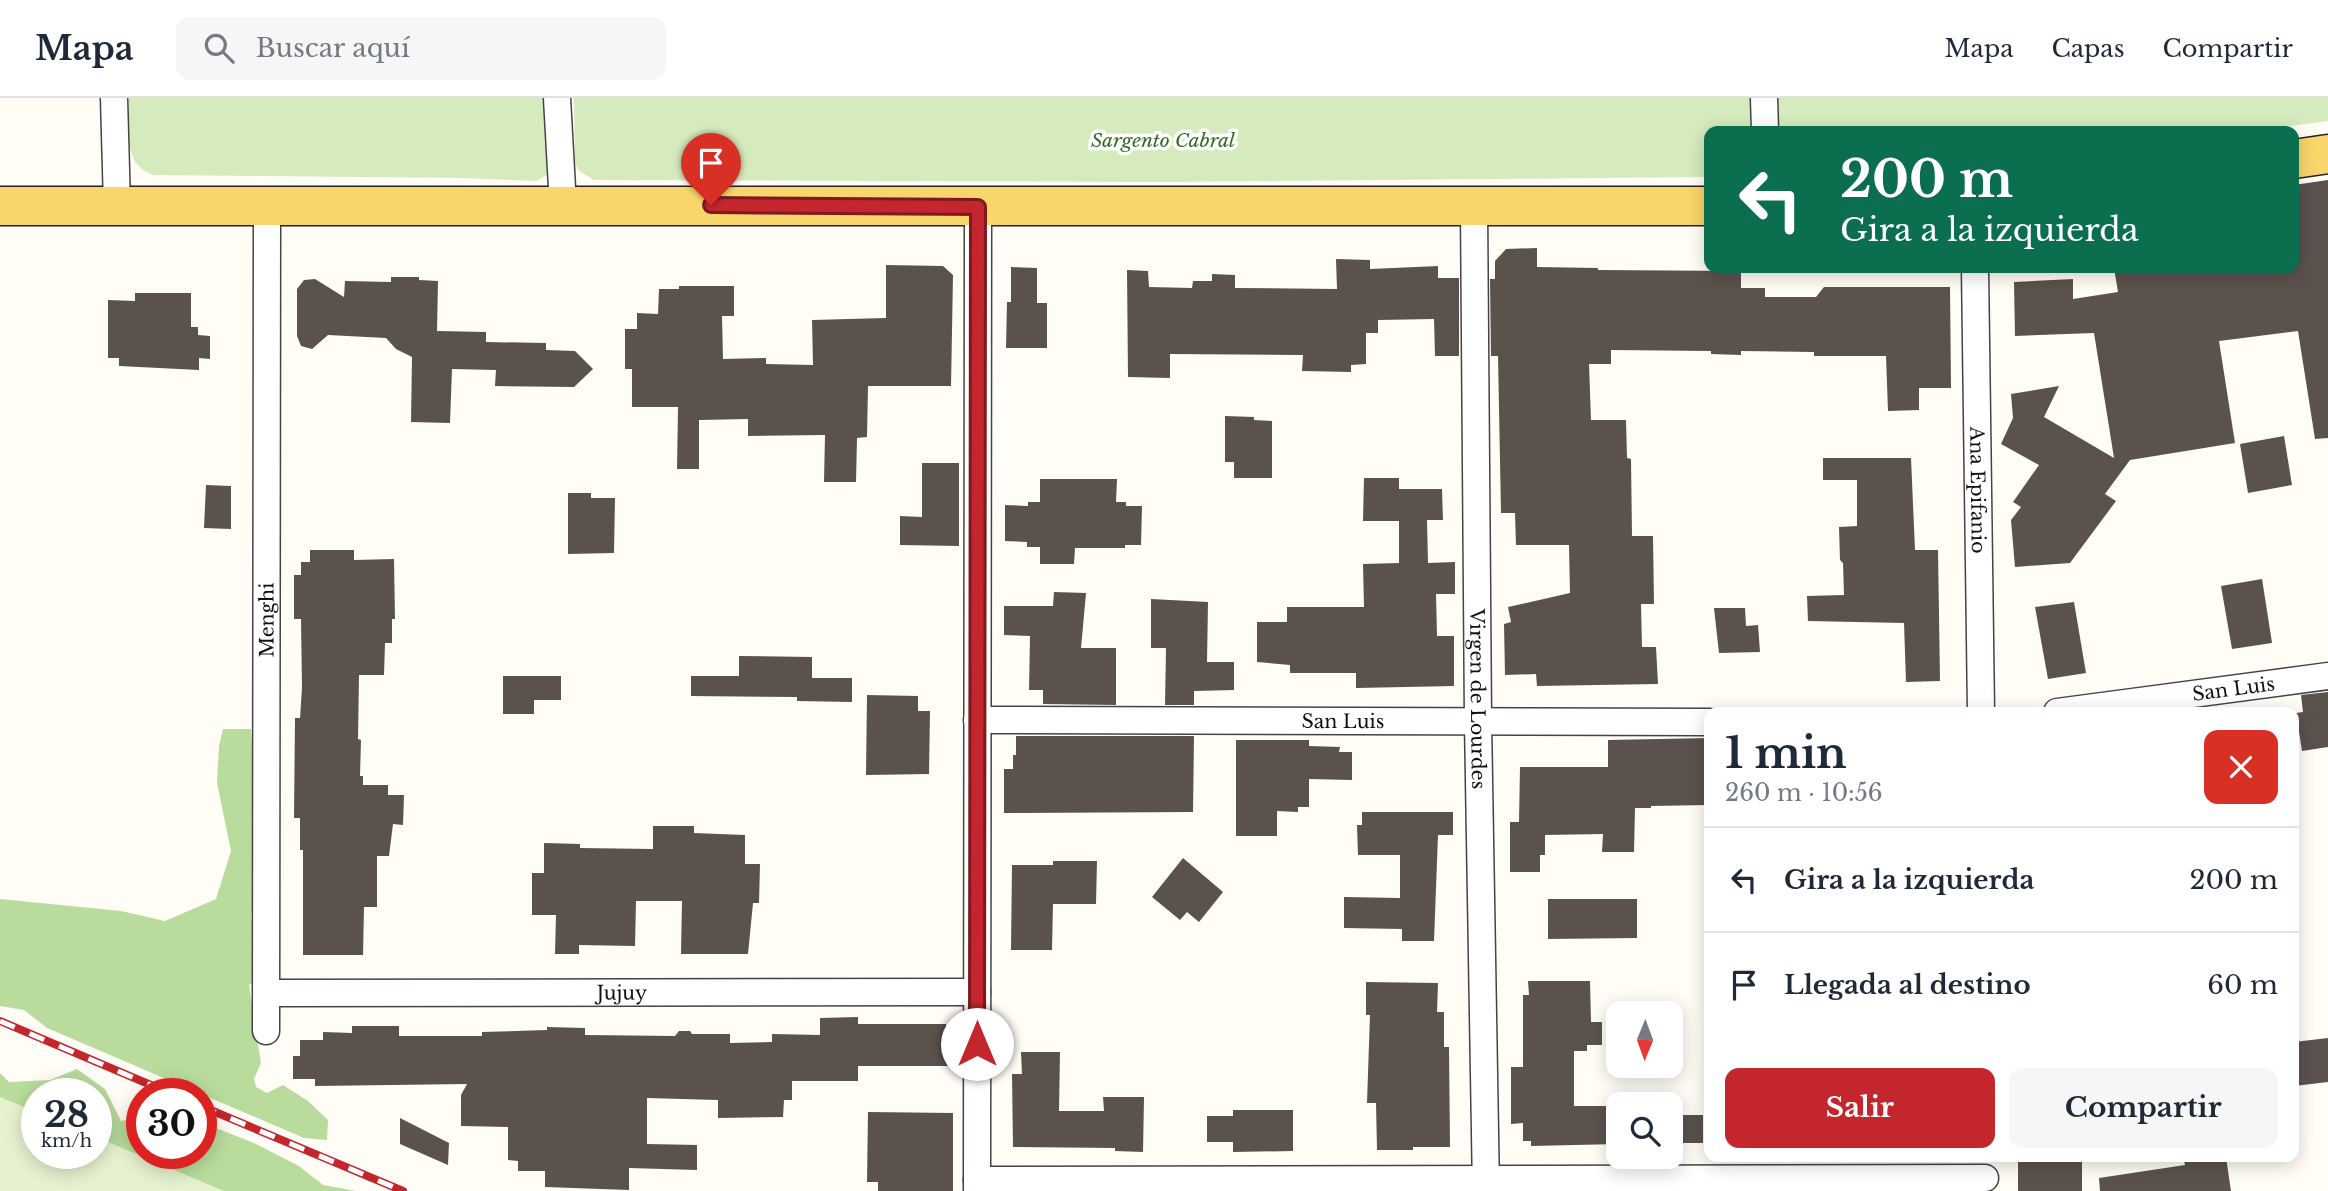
<!DOCTYPE html>
<html lang="es">
<head>
<meta charset="utf-8">
<style>
	:root { --surface:#fff; --page:#f6f6f7; --text:#1f2937; --muted:#747a83; --line:#e0e1e3; --accent:#c4262e }
	body { margin:0; font-family:"Libre Baskerville",serif; background:var(--page); color:var(--text); height:100vh; display:flex; flex-direction:column; font-size:26px; white-space:nowrap }
	* { box-sizing:border-box; margin:0 }
	p { font-size:23px; color:var(--muted) }
	.icon { flex:none; width:38px; height:38px; fill:none; stroke:currentColor; stroke-width:2; stroke-linecap:round; stroke-linejoin:round }
	.map { position:relative; flex:1; overflow:hidden }
	.panel { position:absolute; left:1704px; top:609px; width:595px; height:455px; display:flex; flex-direction:column; background:var(--surface); border-radius:14px; box-shadow:0 4px 18px #0003 }
	.panel>* { flex:none }
	.guide { position:absolute; left:1704px; top:28px; width:595px; height:147px; border-radius:14px; box-shadow:0 4px 18px #0003; background:#0b6e4f; color:#fff; overflow:hidden }
	.needle { width:46px; rotate:181deg }
	.fabs { position:absolute; left:1606px; top:903px; display:grid; gap:14px }
	.fabs a { display:grid; place-items:center; width:77px; height:77px; border-radius:14px; background:var(--surface); box-shadow:0 4px 18px #0003; font-size:35px }
	.speed { position:absolute; left:21px; top:980px; display:flex; gap:14px; font-size:35px; font-weight:700; text-align:center }
	.speed>* { display:grid; place-content:center; width:91px; height:91px; border-radius:50%; background:var(--surface); box-shadow:0 4px 18px #0003; line-height:1 }
	.speed small { font-size:18px; font-weight:400 }
	.speed .limit { border:10px solid #d22; background:#fff; color:#111 }
	.pin { position:absolute; display:grid; place-items:center; width:60px; height:60px; color:#fff; margin:-72px -30px; border-radius:50% 50% 50% 0; rotate:-45deg; box-shadow:0 0 7px #0007 }
	.pin .icon { rotate:45deg }
	.me { position:absolute; width:77px; margin:-38px; rotate:0deg; stroke-linejoin:round; filter:drop-shadow(0 0 5px #0008) }
	.turn { display:flex; align-items:center; gap:24px; height:147px; padding:0 21px; font-size:32px }
	.turn .icon { width:91px; height:91px; stroke-width:2.5 }
	.turn b { display:block; font-size:49px; line-height:60px }
	.round { display:grid; place-items:center; flex:none; width:74px; height:74px; border-radius:14px; background:var(--page) }
	.overview { display:flex; align-items:center; justify-content:space-between; height:119px; padding:0 21px }
	h1 { font-size:42px; font-weight:700; line-height:52px }
	.cta { display:flex; gap:14px; margin-top:auto; padding:14px 21px }
	.cta a { flex:1; height:80px; border-radius:14px; background:var(--accent); color:#fff; font-size:28px; font-weight:700; line-height:80px; text-align:center }
	.cta a+a { background:var(--page); color:var(--text) }
	ul { padding:0; list-style:none }
	li { display:flex; align-items:center; gap:21px; height:105px; padding:0 21px; border-top:2px solid var(--line) }
	li div { flex:1 }
	li b { display:block; font-size:26px }
	li em { font-style:normal }
	header { display:flex; align-items:center; gap:42px; box-sizing:border-box; height:98px; padding:0 35px; background:var(--surface); border-bottom:2px solid var(--line) }
	header strong { font-size:33px }
	nav { display:flex; gap:38px; margin-inline-start:auto; font-size:24px }
	.search { width:490px; height:63px; background:var(--page); display:flex; align-items:center; gap:18px; box-sizing:border-box; padding:0 24px; border-radius:14px; color:var(--muted); font-size:26px }
	.map>svg:first-child { display:block }
	.green { fill:#d5ebbd }
	.forest { fill:#b9dc9c; fill-rule:evenodd }
	.pitch { fill:#e6f2cf }
	.building { fill:#5a524d }
	.lines { fill:none; stroke-linecap:round; stroke-linejoin:round }
	.street-casing { stroke:#444; stroke-width:29 }
	.primary-casing { stroke:#222; stroke-width:41 }
	.street { stroke:#fff; stroke-width:26 }
	.primary { stroke:#f9d66b; stroke-width:38 }
	.rail-casing { stroke:#c4262e; stroke-width:8 }
	.rail { stroke:#fff; stroke-width:5; stroke-dasharray:16; stroke-linecap:butt }
	.route-casing { stroke:#7f191e; stroke-width:18 }
	.route { stroke:#c4262e; stroke-width:12 }
	.labels { text-anchor:middle; dominant-baseline:central; stroke-width:7; stroke-linejoin:round; paint-order:stroke }
	.park-label { font-size:19px; font-style:italic; fill:#2f6b1f; stroke:#fff }
	.street-label { font-size:19px; fill:#111; stroke:#fff }
</style>
</head>
<body>
<header>
<strong>Mapa</strong>
<div class="search"><svg class="icon" aria-label="search" viewBox="0 0 24 24"><circle cx="10" cy="10" r="6"/><path d="M15 15l6 6"/></svg>Buscar aquí</div>
<nav><a>Mapa</a><a>Capas</a><a>Compartir</a></nav>
</header>
<div class="map">
<svg width="2328" height="1093" viewBox="0 0 2328 1093">
	<rect width="100%" height="100%" fill="#fffdf5"/>
	<g class="green">
		<path d="M 129,0 L 549,0 L 549,72 L 547,77 L 536,83 L 464,80 L 154,77 C 121,67 129,29 129,0 Z"/>
		<path d="M 574,0 L 1752,0 L 1753,33 L 1710,33 L 1710,79 L 1165,84 L 594,82 L 579,73 L 575,65 Z"/>
		<path d="M 1778,0 L 2328,0 L 2328,23 L 2251,33 L 1778,33 Z"/>
	</g>
	<g class="forest">
		<path d="M 223,631 L 251,631 L 260,762 L 251,820 L 260,848 L 258,880 L 249,887 L 261,965 L 254,981 L 256,989 L 267,995 L 283,987 L 308,1003 L 328,1022 L 327,1042 L 304,1040 L 47,930 L 24,912 L 0,908 L 0,801 L 121,813 L 165,823 L 216,801 L 231,753 L 217,685 L 219,648 Z"/>
		<path d="M 77,971 L 105,991 L 121,1023 L 142,1019 L 142,1055 L 201,1055 L 201,1024 L 254,1045 L 299,1068 L 323,1087 L 356,1093 L 0,1093 L 0,975 L 9,984 L 50,982 ZM 37,996 L 96,996 L 96,1055 L 37,1055 Z"/>
	</g>
	<path class="pitch" d="M 0,999 L 37,1014 L 37,1055 L 96,1055 L 96,1039 L 224,1093 L 0,1093 Z"/>
	<g class="building">
		<path d="M 2328,82 L 2328,340 L 2315,341 L 2298,233 L 2219,243 L 2235,345 L 2130,362 L 2105,396 L 2116,403 L 2070,465 L 2015,469 L 2011,422 L 2021,409 L 2013,404 L 2039,367 L 2001,346 L 2013,320 L 2011,296 L 2059,288 L 2044,319 L 2114,360 L 2094,235 L 2015,238 L 2014,184 L 2073,181 L 2073,201 L 2118,194 L 2114,170 L 2294,170 L 2294,87 Z"/>
		<path d="M 1537,150 L 1537,169 L 1598,170 L 1598,172 L 1741,173 L 1741,190 L 1765,190 L 1765,199 L 1816,199 L 1824,189 L 1950,189 L 1951,290 L 1919,290 L 1919,312 L 1888,313 L 1886,258 L 1814,258 L 1814,254 L 1741,253 L 1741,257 L 1711,256 L 1711,253 L 1611,252 L 1611,266 L 1589,266 L 1591,322 L 1626,322 L 1627,360 L 1631,361 L 1632,438 L 1653,438 L 1654,506 L 1641,506 L 1642,549 L 1656,549 L 1658,586 L 1537,588 L 1536,576 L 1505,577 L 1504,526 L 1511,524 L 1508,509 L 1570,495 L 1569,447 L 1516,447 L 1515,415 L 1501,415 L 1498,258 L 1491,258 L 1490,181 L 1495,181 L 1495,163 L 1506,151 Z"/>
		<path d="M 1336,161 L 1370,162 L 1370,171 L 1438,168 L 1438,180 L 1459,180 L 1459,258 L 1435,258 L 1434,221 L 1378,222 L 1378,235 L 1366,235 L 1366,266 L 1351,267 L 1351,274 L 1302,273 L 1303,257 L 1170,256 L 1170,280 L 1128,279 L 1127,172 L 1148,173 L 1149,189 L 1192,190 L 1193,183 L 1212,183 L 1212,176 L 1235,177 L 1235,190 L 1337,191 Z"/>
		<path d="M 886,167 L 943,168 L 953,177 L 951,288 L 868,288 L 867,339 L 857,340 L 856,384 L 824,384 L 825,337 L 748,338 L 748,321 L 699,322 L 699,371 L 677,371 L 678,309 L 632,309 L 632,271 L 625,271 L 625,231 L 637,231 L 637,215 L 658,216 L 659,191 L 679,191 L 679,188 L 734,188 L 734,218 L 722,218 L 723,261 L 766,260 L 766,266 L 813,267 L 812,222 L 886,220 Z"/>
		<path d="M 1011,169 L 1037,170 L 1037,205 L 1047,205 L 1047,250 L 1006,250 L 1007,204 L 1011,204 Z"/>
		<path d="M 391,179 L 419,179 L 419,182 L 438,183 L 437,233 L 486,234 L 486,244 L 546,245 L 546,252 L 575,253 L 593,271 L 574,289 L 495,288 L 496,272 L 452,271 L 450,325 L 411,324 L 412,259 L 396,251 L 386,240 L 328,237 L 312,251 L 301,248 L 297,238 L 297,191 L 304,182 L 315,181 L 344,199 L 345,183 L 391,184 Z"/>
		<path d="M 135,195 L 191,195 L 191,229 L 198,229 L 198,237 L 210,238 L 210,261 L 199,260 L 199,272 L 119,268 L 119,260 L 108,260 L 108,202 L 135,203 Z"/>
		<path d="M 1225,318 L 1254,319 L 1254,322 L 1272,323 L 1272,380 L 1234,380 L 1234,364 L 1225,364 Z"/>
		<path d="M 2284,338 L 2292,387 L 2248,395 L 2240,346 Z"/>
		<path d="M 1823,360 L 1911,360 L 1915,452 L 1938,452 L 1940,583 L 1906,584 L 1904,525 L 1808,523 L 1807,498 L 1844,497 L 1843,465 L 1840,462 L 1839,429 L 1857,428 L 1857,382 L 1823,382 Z"/>
		<path d="M 922,365 L 959,365 L 959,448 L 900,447 L 900,418 L 922,419 Z"/>
		<path d="M 1364,380 L 1399,380 L 1399,391 L 1442,391 L 1443,422 L 1427,422 L 1428,465 L 1455,464 L 1455,496 L 1436,496 L 1437,538 L 1454,538 L 1454,588 L 1356,590 L 1356,575 L 1290,575 L 1290,567 L 1257,564 L 1257,524 L 1287,524 L 1287,509 L 1364,509 L 1363,466 L 1399,465 L 1399,423 L 1363,423 Z"/>
		<path d="M 1040,381 L 1117,381 L 1116,404 L 1126,404 L 1126,408 L 1142,408 L 1141,447 L 1125,447 L 1125,450 L 1075,450 L 1074,466 L 1040,466 L 1040,449 L 1027,449 L 1027,444 L 1005,443 L 1005,407 L 1028,408 L 1028,404 L 1040,404 Z"/>
		<path d="M 206,387 L 231,388 L 231,431 L 204,430 Z"/>
		<path d="M 568,395 L 591,395 L 591,400 L 615,400 L 614,455 L 568,456 Z"/>
		<path d="M 310,452 L 354,452 L 354,462 L 394,461 L 395,521 L 392,521 L 392,545 L 385,545 L 384,577 L 359,577 L 358,641 L 361,642 L 360,678 L 363,678 L 363,687 L 388,687 L 388,697 L 404,697 L 403,727 L 393,726 L 389,758 L 377,758 L 377,809 L 364,809 L 363,857 L 303,857 L 303,752 L 300,752 L 300,720 L 294,720 L 295,620 L 300,620 L 302,590 L 301,521 L 294,521 L 294,477 L 301,477 L 301,464 L 310,464 Z"/>
		<path d="M 2262,481 L 2272,545 L 2232,551 L 2221,488 Z"/>
		<path d="M 1054,494 L 1086,495 L 1081,550 L 1116,550 L 1116,607 L 1043,606 L 1043,592 L 1029,592 L 1030,538 L 1004,537 L 1004,508 L 1053,508 Z"/>
		<path d="M 1151,501 L 1208,504 L 1207,564 L 1234,564 L 1234,592 L 1194,593 L 1194,607 L 1165,607 L 1166,550 L 1151,550 Z"/>
		<path d="M 2074,504 L 2086,575 L 2048,581 L 2035,509 Z"/>
		<path d="M 1714,510 L 1745,510 L 1746,528 L 1758,527 L 1760,554 L 1719,555 Z"/>
		<path d="M 739,558 L 812,559 L 812,580 L 852,580 L 852,604 L 797,603 L 797,599 L 691,598 L 691,578 L 739,578 Z"/>
		<path d="M 503,578 L 561,578 L 561,602 L 534,602 L 534,616 L 503,616 Z"/>
		<path d="M 2328,594 L 2328,649 L 2302,653 L 2296,615 L 2303,614 L 2301,597 Z"/>
		<path d="M 867,597 L 918,598 L 918,613 L 930,613 L 929,676 L 866,677 Z"/>
		<path d="M 1016,638 L 1194,638 L 1193,714 L 1004,715 L 1004,671 L 1013,671 L 1013,657 L 1016,657 Z"/>
		<path d="M 1709,640 L 1708,707 L 1651,708 L 1651,710 L 1635,710 L 1634,754 L 1602,754 L 1603,736 L 1545,737 L 1545,757 L 1540,757 L 1540,774 L 1510,774 L 1510,724 L 1519,724 L 1520,669 L 1608,669 L 1608,642 Z"/>
		<path d="M 1236,642 L 1309,642 L 1309,648 L 1340,649 L 1339,654 L 1352,654 L 1352,682 L 1309,681 L 1309,709 L 1298,709 L 1298,714 L 1277,713 L 1277,738 L 1236,738 Z"/>
		<path d="M 1362,714 L 1453,714 L 1453,737 L 1438,737 L 1434,843 L 1402,843 L 1402,831 L 1344,830 L 1344,799 L 1400,800 L 1400,757 L 1358,757 L 1357,727 L 1362,727 Z"/>
		<path d="M 653,728 L 694,728 L 694,735 L 745,737 L 745,766 L 760,766 L 759,805 L 753,805 L 748,856 L 681,856 L 682,803 L 636,803 L 635,848 L 579,847 L 579,856 L 555,856 L 556,817 L 532,817 L 532,775 L 544,775 L 544,745 L 580,746 L 580,750 L 653,751 Z"/>
		<path d="M 1183,760 L 1223,794 L 1199,824 L 1187,814 L 1180,822 L 1152,799 Z"/>
		<path d="M 1053,763 L 1097,763 L 1096,806 L 1053,806 L 1052,852 L 1011,852 L 1012,767 L 1053,767 Z"/>
		<path d="M 1548,801 L 1637,801 L 1637,840 L 1548,841 Z"/>
		<path d="M 1528,883 L 1590,883 L 1591,924 L 1602,924 L 1602,947 L 1587,947 L 1587,953 L 1574,953 L 1574,1008 L 1619,1008 L 1619,1046 L 1531,1048 L 1531,1043 L 1523,1043 L 1523,1025 L 1511,1026 L 1511,969 L 1523,969 L 1523,897 L 1529,897 Z"/>
		<path d="M 1366,884 L 1438,885 L 1437,914 L 1444,914 L 1444,949 L 1449,949 L 1450,1049 L 1413,1049 L 1413,1052 L 1377,1052 L 1376,1005 L 1367,1005 L 1370,917 L 1366,917 Z"/>
		<path d="M 858,919 L 858,926 L 946,926 L 946,934 L 952,934 L 953,968 L 858,968 L 858,983 L 792,983 L 792,1002 L 784,1002 L 783,1019 L 718,1020 L 718,1002 L 647,1000 L 647,1046 L 697,1047 L 697,1072 L 629,1070 L 629,1092 L 545,1089 L 545,1073 L 518,1073 L 518,1063 L 508,1062 L 508,1029 L 461,1028 L 461,997 L 467,986 L 315,988 L 315,981 L 293,981 L 293,958 L 300,958 L 300,942 L 323,942 L 323,934 L 352,935 L 352,928 L 399,928 L 399,938 L 482,938 L 482,934 L 547,932 L 547,929 L 585,930 L 585,937 L 675,938 L 679,933 L 690,933 L 692,936 L 730,936 L 730,945 L 772,944 L 772,936 L 820,937 L 820,920 Z"/>
		<path d="M 2328,940 L 2328,984 L 2294,988 L 2294,944 Z"/>
		<path d="M 1021,954 L 1060,954 L 1059,1013 L 1104,1013 L 1103,999 L 1144,999 L 1143,1054 L 1115,1053 L 1115,1050 L 1013,1049 L 1012,976 L 1022,976 Z"/>
		<path d="M 1233,1012 L 1293,1012 L 1293,1053 L 1233,1054 L 1233,1044 L 1207,1044 L 1207,1018 L 1233,1018 Z"/>
		<path d="M 868,1014 L 953,1015 L 953,1093 L 878,1093 L 878,1084 L 867,1084 Z"/>
		<rect x="1671" y="1017" width="32" height="28"/>
		<path d="M 400,1020 L 449,1045 L 448,1067 L 400,1046 Z"/>
		<rect x="2018" y="1059" width="64" height="34"/>
		<path d="M 2183,1059 L 2226,1059 L 2231,1093 L 2100,1093 L 2099,1080 L 2185,1067 Z"/>
	</g>
	<g class="lines">
		<defs>
			<g id="street">
				<path d="M 114,0 L 117,108"/>
				<path d="M 557,0 L 563,108"/>
				<path d="M 1764,0 L 1765,33"/>
				<path id="s1" d="M 1474,109 L 1478,623 L 1486,1093"/>
				<path id="s2" d="M 1975,170 L 1981,614"/>
				<path id="s3" d="M 2057,614 L 2328,578"/>
				<path id="s4" d="M 977,622 L 1710,624"/>
				<path id="s5" d="M 267,895 L 977,894"/>
				<path id="s6" d="M 266,933 L 267,109"/>
				<path d="M 977,1082 L 1985,1080"/>
				<path d="M 977,1093 L 978,109"/>
			</g>
			<g id="primary">
				<path d="M 2294,61 L 2328,56"/>
				<path d="M 0,108 L 1710,108"/>
			</g>
		</defs>
		<use href="#street" class="street-casing"/>
		<use href="#primary" class="primary-casing"/>
		<use href="#street" class="street"/>
		<use href="#primary" class="primary"/>
		<defs>
			<g id="rail">
				<path d="M 0,923 L 172,996"/>
				<path d="M 201,1008 L 403,1093"/>
			</g>
		</defs>
		<use href="#rail" class="rail-casing"/>
		<use href="#rail" class="rail"/>
	</g>
	<g class="lines">
		<defs>
			<path id="route" d="M 711,107 L 978,109 L 977,946"/>
		</defs>
		<use href="#route" class="route-casing"/>
		<use href="#route" class="route"/>
	</g>
	<g class="labels">
		<g class="park-label">
			<text x="1163" y="42">Sargento Cabral</text>
		</g>
		<g class="street-label">
			<text stroke="none"><textPath href="#s2" startOffset="222">Ana Epifanio</textPath></text>
			<text stroke="none"><textPath href="#s6" startOffset="411">Menghi</textPath></text>
			<text stroke="none"><textPath href="#s3" startOffset="178">San Luis</textPath></text>
			<text stroke="none"><textPath href="#s1" startOffset="492">Virgen de Lourdes</textPath></text>
			<text stroke="none"><textPath href="#s4" startOffset="366">San Luis</textPath></text>
			<text stroke="none"><textPath href="#s5" startOffset="355">Jujuy</textPath></text>
		</g>
	</g>
</svg>
<div class="fabs">
<a><svg class="needle" viewBox="-14 -14 28 28"><path d="M0-13l5 13h-10z" fill="#e53935"/><path d="M0 13l5-13h-10z" fill="#747a83"/></svg></a>
<a><svg class="icon" aria-label="search" viewBox="0 0 24 24"><circle cx="10" cy="10" r="6"/><path d="M15 15l6 6"/></svg></a>
</div>
<div class="speed"><div>28<small>km/h</small></div><div class="limit">30</div></div>
<div class="pin" style="left:711px;top:107px;background:#d93025"><svg class="icon" aria-label="arrive" viewBox="0 0 24 24"><path d="M6 21V4h12l-3 4 3 4H6"/></svg></div>
<svg class="me" style="left:977px;top:946px" viewBox="-20 -20 40 40"><circle r="19" fill="#fff"/><path d="M0-13L10 11 0 6-10 11z" fill="#c4262e"/></svg>
<div class="guide">
<div class="turn"><svg class="icon" aria-label="left" viewBox="0 0 24 24"><path d="M17 20v-9H6M10 6l-5 5 5 5"/></svg><div><b>200 m</b>Gira a la izquierda</div></div>
</div>
<section class="panel">
<div class="overview"><div><h1>1 min</h1><p>260 m · 10:56</p></div><a class="round" style="background:#d93025;color:#fff"><svg class="icon" aria-label="close" viewBox="0 0 24 24"><path d="M6 6l12 12M18 6L6 18"/></svg></a></div>
<ul>
<li><svg class="icon" aria-label="left" viewBox="0 0 24 24"><path d="M17 20v-9H6M10 6l-5 5 5 5"/></svg><div><b>Gira a la izquierda</b></div><em>200 m</em></li>
<li><svg class="icon" aria-label="arrive" viewBox="0 0 24 24"><path d="M6 21V4h12l-3 4 3 4H6"/></svg><div><b>Llegada al destino</b></div><em>60 m</em></li>
</ul>
<div class="cta"><a>Salir</a><a>Compartir</a></div>
</section>
</div>
</body>
</html>
